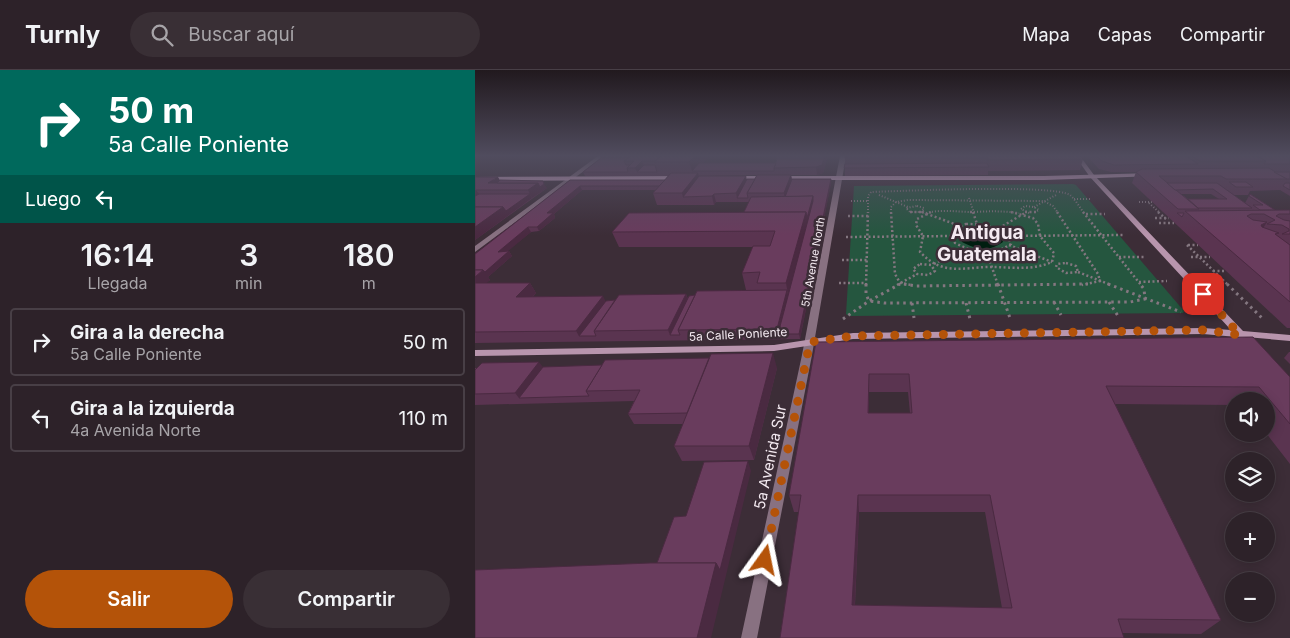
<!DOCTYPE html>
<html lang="es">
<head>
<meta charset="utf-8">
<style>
	:root { --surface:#2d2229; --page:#392f35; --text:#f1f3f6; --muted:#a7a4a8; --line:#483f46; --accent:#b45309 }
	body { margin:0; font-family:Inter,sans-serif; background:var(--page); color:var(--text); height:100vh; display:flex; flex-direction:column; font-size:19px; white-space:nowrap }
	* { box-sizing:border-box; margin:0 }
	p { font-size:16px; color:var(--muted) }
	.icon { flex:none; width:28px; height:28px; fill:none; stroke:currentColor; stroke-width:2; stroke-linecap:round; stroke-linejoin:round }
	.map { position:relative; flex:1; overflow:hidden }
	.panel { display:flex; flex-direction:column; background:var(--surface); width:475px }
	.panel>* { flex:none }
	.guide { background:#00695c; color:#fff; overflow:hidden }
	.tools { position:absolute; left:750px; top:322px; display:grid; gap:10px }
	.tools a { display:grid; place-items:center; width:50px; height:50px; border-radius:50%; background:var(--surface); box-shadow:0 2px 12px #0003,0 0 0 1px var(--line); font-size:25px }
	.pin { position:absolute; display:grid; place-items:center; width:42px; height:42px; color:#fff; margin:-21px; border-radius:10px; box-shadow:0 2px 8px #0006 }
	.me { position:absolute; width:55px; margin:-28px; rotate:12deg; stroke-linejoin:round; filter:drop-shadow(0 0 4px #0008) }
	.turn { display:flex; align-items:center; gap:18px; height:105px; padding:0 25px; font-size:22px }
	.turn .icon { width:65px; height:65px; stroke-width:2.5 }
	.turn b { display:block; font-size:35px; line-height:42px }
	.then { display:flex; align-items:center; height:48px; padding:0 25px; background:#0003; gap:10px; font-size:19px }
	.eta { display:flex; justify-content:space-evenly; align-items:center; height:85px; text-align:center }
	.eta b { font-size:30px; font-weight:600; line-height:35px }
	.primary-button { display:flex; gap:10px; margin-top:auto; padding:10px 25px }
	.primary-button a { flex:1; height:58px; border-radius:30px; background:var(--accent); color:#fff; font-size:20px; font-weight:600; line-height:58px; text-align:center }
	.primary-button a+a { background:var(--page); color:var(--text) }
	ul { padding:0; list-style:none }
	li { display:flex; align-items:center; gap:15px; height:68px; margin:0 10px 8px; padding:0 15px; border:2px solid var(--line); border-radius:5px }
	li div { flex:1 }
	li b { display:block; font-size:19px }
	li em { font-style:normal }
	header { display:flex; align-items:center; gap:30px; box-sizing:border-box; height:70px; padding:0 25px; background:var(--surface); border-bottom:1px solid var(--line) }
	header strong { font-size:24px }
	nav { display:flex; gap:28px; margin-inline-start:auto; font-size:18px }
	.search { width:350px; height:45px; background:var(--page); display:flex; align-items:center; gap:12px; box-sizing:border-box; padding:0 18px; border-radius:28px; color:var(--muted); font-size:19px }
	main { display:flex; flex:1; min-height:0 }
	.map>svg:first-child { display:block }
	.green { fill:#25563f }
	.water { fill:#001e10 }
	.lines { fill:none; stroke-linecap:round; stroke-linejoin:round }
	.path-far2 { stroke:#847780; stroke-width:2; stroke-dasharray:1 2; stroke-linecap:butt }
	.path-far1 { stroke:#847780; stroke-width:2.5; stroke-dasharray:2 2.5; stroke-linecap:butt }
	.path { stroke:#847780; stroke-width:3; stroke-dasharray:2.5 4; stroke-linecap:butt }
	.street { fill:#887181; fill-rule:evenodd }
	.secondary { fill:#b895ad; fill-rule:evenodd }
	.primary { fill:#ddb0cf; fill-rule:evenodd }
	.wall { fill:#5a3450; fill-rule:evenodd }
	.shaded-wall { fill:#4a2a41 }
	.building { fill:#693c5d; stroke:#4a2a41; fill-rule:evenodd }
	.route { stroke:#b45309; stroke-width:9; stroke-dasharray:0 16.2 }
	.labels { text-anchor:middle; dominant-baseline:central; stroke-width:5; stroke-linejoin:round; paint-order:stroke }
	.far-street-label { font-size:11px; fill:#f4eaf1; stroke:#3c2d37 }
	.street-label { font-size:12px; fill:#f4eaf1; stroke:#3c2d37 }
	.near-street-label { font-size:15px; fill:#f4eaf1; stroke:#3c2d37 }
	.far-town-label { font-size:19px; font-weight:bold; fill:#f4eaf1; stroke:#3c2d37 }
</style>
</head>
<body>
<header>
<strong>Turnly</strong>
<div class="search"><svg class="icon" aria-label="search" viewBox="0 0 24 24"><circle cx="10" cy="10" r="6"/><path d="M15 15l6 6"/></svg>Buscar aquí</div>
<nav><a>Mapa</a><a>Capas</a><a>Compartir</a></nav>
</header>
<main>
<section class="panel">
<div class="guide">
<div class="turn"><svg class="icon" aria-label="right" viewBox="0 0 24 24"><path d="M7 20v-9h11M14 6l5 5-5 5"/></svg><div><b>50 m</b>5a Calle Poniente</div></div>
<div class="then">Luego<svg class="icon" aria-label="left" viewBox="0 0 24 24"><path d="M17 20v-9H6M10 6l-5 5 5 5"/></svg></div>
</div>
<div class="eta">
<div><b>16:14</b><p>Llegada</p></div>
<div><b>3</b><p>min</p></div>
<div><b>180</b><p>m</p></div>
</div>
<ul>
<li><svg class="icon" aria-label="right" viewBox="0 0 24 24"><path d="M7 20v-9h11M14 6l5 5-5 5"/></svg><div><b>Gira a la derecha</b><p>5a Calle Poniente</p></div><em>50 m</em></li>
<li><svg class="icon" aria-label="left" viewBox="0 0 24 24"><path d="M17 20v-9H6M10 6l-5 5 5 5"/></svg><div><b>Gira a la izquierda</b><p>4a Avenida Norte</p></div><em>110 m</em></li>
</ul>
<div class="primary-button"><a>Salir</a><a>Compartir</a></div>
</section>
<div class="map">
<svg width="815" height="568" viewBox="0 0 815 568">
	<rect width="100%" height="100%" fill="#3c2d37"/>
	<path class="green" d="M 598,114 L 601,115 L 709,241 L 708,243 L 374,246 L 371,244 L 379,116 Z"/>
	<path class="water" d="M 495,157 L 512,157 L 524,163 L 528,172 C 514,182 502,180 487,172 L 485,163 Z"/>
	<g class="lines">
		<g class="path-far2">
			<path d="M 404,125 L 433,137"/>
			<path d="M 494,128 L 499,143"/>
			<path d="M 599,129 L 615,129"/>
			<path d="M 376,131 L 393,131"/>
			<path d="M 664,132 L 677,132"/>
			<path d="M 674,133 L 685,143"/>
			<path d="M 442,136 L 449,138 L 447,142 L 435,142 L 431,138 Z"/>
			<path d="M 559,137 L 581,125"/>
			<path d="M 447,142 L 450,143"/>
			<path d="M 393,143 L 393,126 L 396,122 C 426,121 578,114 595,125 C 600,129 605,138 609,143"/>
			<path d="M 416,143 L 416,137 L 421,132 L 433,130 L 569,131 L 578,136 L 583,143"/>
			<path d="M 451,143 C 467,139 482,142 499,142 C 515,141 528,141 544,143"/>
			<path d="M 554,143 L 546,139 L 550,136 L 559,137 L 564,140 L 558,143"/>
		</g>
		<g class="path-far1">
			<path d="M 416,142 L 420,204 L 425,213 L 436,215"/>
			<path d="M 435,142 L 447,142"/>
			<path d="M 447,142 L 485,156"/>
			<path d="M 456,142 L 442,149 L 441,155 L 448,166 L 445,182 C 452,189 458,194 468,197 C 483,201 499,197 515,197 C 537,197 556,201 577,192 L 579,183 L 565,166 L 563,154 L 558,148 L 536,142"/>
			<path d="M 495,142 L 500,142"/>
			<path d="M 498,142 L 502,154"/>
			<path d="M 550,142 L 561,142"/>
			<path d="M 582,142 L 623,204 L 625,211 L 607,215"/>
			<path d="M 608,142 L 666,215"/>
			<path d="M 683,142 L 691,149"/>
			<path d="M 611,144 L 630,144"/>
			<path d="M 373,146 L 393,146"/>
			<path d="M 680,148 L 694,148"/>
			<path d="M 684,153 L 699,153"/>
			<path d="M 491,154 C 505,154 518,156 531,162 L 536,174 C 516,187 500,183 480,173 L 478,160 Z"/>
			<path d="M 524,158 L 550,143"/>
			<path d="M 533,166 L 650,165"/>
			<path d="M 371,167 L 478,166"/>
			<path d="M 534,175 L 577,192"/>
			<path d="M 712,175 L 753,215"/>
			<path d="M 713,175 L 723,175"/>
			<path d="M 512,183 L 523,215"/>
			<path d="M 644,187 L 670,187"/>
			<path d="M 716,187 L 735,187"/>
			<path d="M 367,190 L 392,190"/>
			<path d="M 591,193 L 601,196 L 603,202 L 591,203 L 581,197 L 582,194 Z"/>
			<path d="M 445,194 L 456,195 L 460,201 L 453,205 L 442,204 L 438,199 Z"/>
			<path d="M 459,194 L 489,178"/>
			<path d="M 738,201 L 750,201"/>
			<path d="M 603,202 L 636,215"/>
			<path d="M 664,212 L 692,211"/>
			<path d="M 364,213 L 391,213"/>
			<path d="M 391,215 L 393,142"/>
			<path d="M 422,215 L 442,204"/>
		</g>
		<g class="path">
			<path d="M 391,214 L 391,224 L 394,231 L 409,233 L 655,232 L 670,229 L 669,219 L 665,214"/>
			<path d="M 429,214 L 441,216 L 613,214"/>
			<path d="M 523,214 L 535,248"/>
			<path d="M 633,214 L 706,242"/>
			<path d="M 752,214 L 787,248"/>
			<path d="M 579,232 L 586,245"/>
			<path d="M 634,232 L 643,246"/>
			<path d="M 437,233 L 439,248"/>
			<path d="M 491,233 L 495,249"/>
			<path d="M 368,249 L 394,231 L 425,214"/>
		</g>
		<g class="street">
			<path d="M 123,86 L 129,86 L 0,182 L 0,176 Z"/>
			<path d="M 365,86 L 371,86 L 337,285 L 282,568 L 266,568 L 327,285 Z"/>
		</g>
		<path class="secondary" d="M 600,86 L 605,86 L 619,105 L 768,261 L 815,265 L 815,271 L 771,267 L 767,269 L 762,267 L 728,264 L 378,269 L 299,281 L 0,286 L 0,280 L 299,275 L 378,263 L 728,258 L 756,260 L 615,107 Z"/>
		<g class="primary">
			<path d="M 678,103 L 682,105 L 680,106 L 569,110 L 255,110 L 251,108 L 255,106 L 569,106 Z"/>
			<path d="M 211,106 L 211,110 L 208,110 L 0,111 L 0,107 Z"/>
		</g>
	</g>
	<g class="wall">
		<path d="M 125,86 L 234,86 L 228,93 L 301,93 L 302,89 L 302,86 L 353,86 L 348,103 L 342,105 L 282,105 L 316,105 L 317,109 L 356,109 L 356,113 L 325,269 L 0,273 L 0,184 L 95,110 L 190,110 L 193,106 L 110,106 L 108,102 L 126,88 ZM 282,105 L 280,109 L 272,109 L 224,106 ZM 107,120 L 180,120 L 178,123 L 182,135 L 239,135 L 241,132 L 274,132 L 269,142 L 137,162 L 144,177 L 278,177 L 267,203 L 271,220 L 283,220 L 213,229 L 211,224 L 131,231 L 58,227 L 61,223 L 55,213 L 11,213 L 15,210 L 13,207 L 37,186 L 34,181 L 32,181 L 56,162 L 64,161 L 80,148 L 79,144 Z"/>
		<path d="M 370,86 L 608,89 L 605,100 L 513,101 L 513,105 L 370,106 Z"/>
		<path d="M 612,86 L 815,86 L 815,126 L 805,120 L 775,121 L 773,125 L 759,125 L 770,133 L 775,124 L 800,140 L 815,140 L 815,258 L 812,258 L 657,113 L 661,102 L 636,102 L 624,99 ZM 706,124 L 736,124 L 744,129 L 713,129 Z"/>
		<path d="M 0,107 L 25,111 L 72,118 L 0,170 Z"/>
		<path d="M 341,272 L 815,307 L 815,394 L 791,363 L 791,331 L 759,331 L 759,335 L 640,334 L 746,550 L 726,564 L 648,563 L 305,568 L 324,442 L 319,442 L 314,425 ZM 394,322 L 433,322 L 435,343 L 394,343 ZM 384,442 L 510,442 L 527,538 L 380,535 Z"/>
		<path d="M 814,282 L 815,282 L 815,294 L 809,288 Z"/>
		<path d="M 68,297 L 302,298 L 279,390 L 207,391 L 199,376 L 208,354 L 159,354 L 153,344 L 159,331 L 0,335 L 0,298 Z"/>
	</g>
	<g class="shaded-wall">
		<path d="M 220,86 L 234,86 L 222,101 L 217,101 L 214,92 Z"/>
		<path d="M 349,86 L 353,86 L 350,97 Z"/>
		<path d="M 349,89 L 350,97 L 348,103 L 342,105 L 341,97 Z"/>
		<path d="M 167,91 L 170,99 L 162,102 L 160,98 Z"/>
		<path d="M 223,103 L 226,114 L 208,127 L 210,135 L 207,123 Z"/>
		<path d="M 316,105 L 317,114 L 310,132 L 309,123 Z"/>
		<path d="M 271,106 L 273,114 L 262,128 L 263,132 L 261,123 Z"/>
		<path d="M 23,107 L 28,115 L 13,113 Z"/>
		<path d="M 356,109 L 356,113 L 325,269 L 324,264 Z"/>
		<path d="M 63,113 L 69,114 L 72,118 L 57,128 L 53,120 Z"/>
		<path d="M 105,116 L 107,120 L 79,144 L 80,148 L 64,161 L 62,157 L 72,143 Z"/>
		<path d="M 1,120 L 7,128 L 0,133 L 0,121 Z"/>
		<path d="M 55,124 L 57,128 L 0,170 L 0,157 L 28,137 Z"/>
		<path d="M 239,124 L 241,132 L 239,135 L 237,126 Z"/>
		<path d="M 338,126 L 339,135 L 314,230 L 311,213 L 331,142 Z"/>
		<path d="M 792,152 L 782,168 L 786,155 Z"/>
		<path d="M 53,157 L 56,162 L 26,187 L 23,182 Z"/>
		<path d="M 34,181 L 37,186 L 13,207 L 15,210 L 0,223 L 0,207 Z"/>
		<path d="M 55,213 L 61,223 L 48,237 L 41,227 Z"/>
		<path d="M 312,220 L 314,230 L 303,264 L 302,259 Z"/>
		<path d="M 211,224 L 214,234 L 195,265 L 193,260 Z"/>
		<path d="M 128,226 L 133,236 L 104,266 L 101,261 Z"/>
		<path d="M 298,283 L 302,298 L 279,390 L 274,376 Z"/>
		<path d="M 64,292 L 72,302 L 44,328 L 40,323 Z"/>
		<path d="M 394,304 L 394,361 L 393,343 Z"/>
		<path d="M 273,391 L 276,401 L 236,568 L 222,568 L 241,493 Z"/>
		<path d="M 383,425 L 384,442 L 379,550 L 377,535 Z"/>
	</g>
	<g class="building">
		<path d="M 156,86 L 186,86 L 180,91 L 167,91 L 160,98 L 152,98 L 159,91 L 149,91 Z"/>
		<path d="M 186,86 L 220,86 L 214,92 L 179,92 Z"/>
		<path d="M 370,86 L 512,86 L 513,88 L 370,88 Z"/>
		<path d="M 512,86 L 605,86 L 608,89 L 512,90 L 513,88 Z"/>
		<path d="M 622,86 L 711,86 L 723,94 L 639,95 L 627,91 Z"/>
		<path d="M 717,86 L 782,86 L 791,91 L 725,91 Z"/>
		<path d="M 782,86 L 815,86 L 815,94 L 789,94 L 791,91 Z"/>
		<path d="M 126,88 L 153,88 L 149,91 L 151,95 L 155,95 L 152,98 L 153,102 L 108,102 Z"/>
		<path d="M 302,89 L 349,89 L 347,95 L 341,97 L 299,98 Z"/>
		<path d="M 224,93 L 301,93 L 299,98 L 299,101 L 217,101 Z"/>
		<path d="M 512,93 L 514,97 L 369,98 L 370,94 Z"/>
		<path d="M 169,95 L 180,95 L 182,102 L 162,102 Z"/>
		<path d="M 794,98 L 812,109 L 751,109 L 746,106 L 684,106 L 724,139 L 703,139 L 661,102 L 667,99 Z"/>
		<path d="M 799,102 L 815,102 L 815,109 L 812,109 Z"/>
		<path d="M 196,103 L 223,103 L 207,123 L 178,123 Z"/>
		<path d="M 282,105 L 316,105 L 309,123 L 272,123 Z"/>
		<path d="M 224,106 L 271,106 L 261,123 L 239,124 L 237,126 L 208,127 Z"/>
		<path d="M 0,107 L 23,107 L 13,113 L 63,113 L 53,120 L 1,120 L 0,121 Z"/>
		<path d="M 272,109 L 280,109 L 272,123 L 273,128 L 262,128 Z"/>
		<path d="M 317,109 L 356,109 L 324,264 L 303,264 L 338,131 L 338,126 L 310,127 Z"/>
		<path d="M 25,110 L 68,111 L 69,114 L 65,117 L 63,113 L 22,113 Z"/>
		<path d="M 95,110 L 190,110 L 184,116 L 105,116 L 72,143 L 78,143 L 62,157 L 53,157 L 23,182 L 34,181 L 10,202 L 8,200 L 0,200 L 0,184 Z"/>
		<path d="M 754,112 L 771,112 L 778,117 L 761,117 Z"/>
		<path d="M 692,113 L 742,113 L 777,138 L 723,138 L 713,129 L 752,129 L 738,119 L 700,120 Z"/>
		<path d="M 810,113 L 815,113 L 815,120 L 808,116 Z"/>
		<path d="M 4,124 L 55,124 L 31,141 L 28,137 L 0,137 L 0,126 Z"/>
		<path d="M 775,124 L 800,140 L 785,140 L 778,135 L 788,135 L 774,126 Z"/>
		<path d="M 338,126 L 332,148 L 331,142 L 269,142 L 276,127 Z"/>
		<path d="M 0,137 L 28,137 L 0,157 Z"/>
		<path d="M 815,140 L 815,144 L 804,144 L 801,146 L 809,150 L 815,151 L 815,164 L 807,164 L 814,161 L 814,159 L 807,155 L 792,154 L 800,150 L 789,144 L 776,144 L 772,146 L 778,150 L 792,152 L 786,155 L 787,157 L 804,163 L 800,164 L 815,175 L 815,232 L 710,141 Z"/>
		<path d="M 331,142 L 311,213 L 282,213 L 285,202 L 267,203 L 278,176 L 295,176 L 300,161 L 137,162 L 154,143 Z"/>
		<path d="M 702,143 L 709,143 L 707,147 Z"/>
		<path d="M 0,200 L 8,200 L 0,207 Z"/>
		<path d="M 0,213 L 55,213 L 41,227 L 128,226 L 101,261 L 0,262 Z"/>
		<path d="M 312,220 L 302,259 L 203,260 L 222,221 Z"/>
		<path d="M 211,224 L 193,260 L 119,261 L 144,225 Z"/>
		<path d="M 220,225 L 203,260 L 205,265 L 195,265 L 214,226 Z"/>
		<path d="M 140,230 L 119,261 L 121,266 L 104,266 L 131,231 Z"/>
		<path d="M 778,267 L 815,307 L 815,354 L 784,317 L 631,316 L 746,550 L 643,549 L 649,568 L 305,568 L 326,425 L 314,425 L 341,272 ZM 394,304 L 434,304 L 437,343 L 393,343 ZM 383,425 L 515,425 L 537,538 L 377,535 Z"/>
		<path d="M 298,283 L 274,376 L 199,376 L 236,284 Z"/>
		<path d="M 234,288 L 212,343 L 153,344 L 165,320 L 111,321 L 130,290 Z"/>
		<path d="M 64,292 L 40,323 L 0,324 L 0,300 L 7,293 Z"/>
		<path d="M 127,295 L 111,321 L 114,326 L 44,328 L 68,297 Z"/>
		<path d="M 273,391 L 245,500 L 241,493 L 182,493 L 199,447 L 211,446 L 229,392 Z"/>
		<path d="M 175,493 L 241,493 L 222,568 L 0,568 L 0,500 Z"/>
	</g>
	<linearGradient id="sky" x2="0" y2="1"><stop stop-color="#21191e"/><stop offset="0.52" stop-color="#504c5e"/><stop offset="1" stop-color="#504c5e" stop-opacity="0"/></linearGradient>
	<rect width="815" height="165" fill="url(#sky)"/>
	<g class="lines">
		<path class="route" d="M 290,490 L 335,272 L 378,266 L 728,260 L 765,265 L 728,224"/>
	</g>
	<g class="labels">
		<g class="far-street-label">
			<text transform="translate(338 192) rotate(-80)">5th Avenue North</text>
		</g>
		<g class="street-label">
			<text transform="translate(263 264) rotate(-3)">5a Calle Poniente</text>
		</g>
		<g class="near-street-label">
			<text transform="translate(295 387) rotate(-78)">5a Avenida Sur</text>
		</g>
		<g class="far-town-label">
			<text x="512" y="162">Antigua<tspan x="512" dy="22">Guatemala</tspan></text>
		</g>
	</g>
</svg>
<div class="tools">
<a><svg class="icon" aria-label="sound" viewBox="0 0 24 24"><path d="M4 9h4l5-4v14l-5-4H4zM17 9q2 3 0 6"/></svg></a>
<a><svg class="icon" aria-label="layers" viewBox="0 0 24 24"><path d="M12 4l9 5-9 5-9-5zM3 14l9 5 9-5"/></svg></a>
<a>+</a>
<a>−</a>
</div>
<div class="pin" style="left:728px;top:224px;background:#d93025"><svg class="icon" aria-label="arrive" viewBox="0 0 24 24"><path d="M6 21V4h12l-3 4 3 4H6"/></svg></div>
<svg class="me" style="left:290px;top:490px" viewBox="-20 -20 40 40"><path d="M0-17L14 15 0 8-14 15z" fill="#b45309" stroke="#fff" stroke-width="4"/></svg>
</div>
</main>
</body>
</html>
